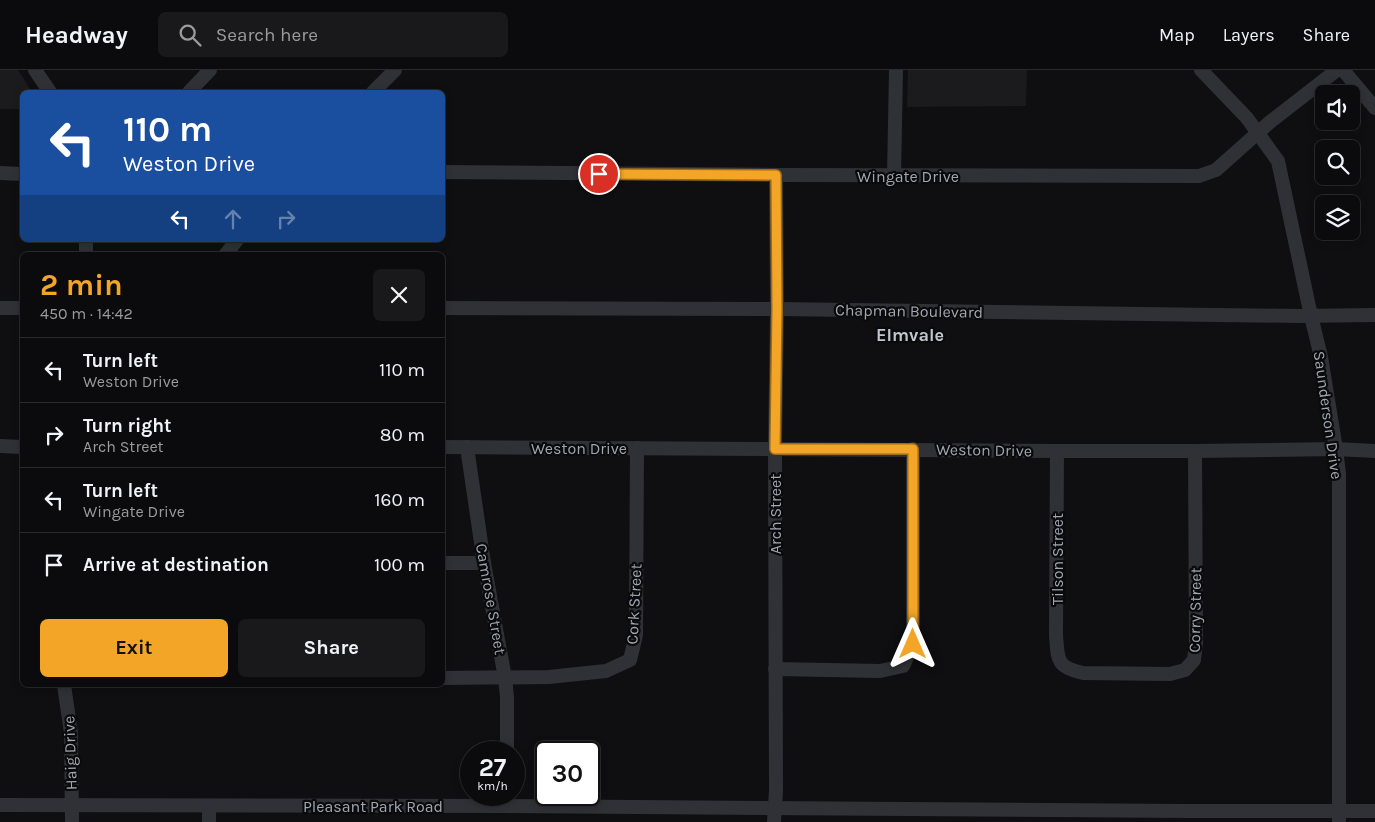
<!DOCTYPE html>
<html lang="en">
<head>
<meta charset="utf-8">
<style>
	:root { --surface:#0b0b0d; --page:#19191b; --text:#f1f3f6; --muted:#9a9b9d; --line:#2b2b2e; --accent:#f2a526 }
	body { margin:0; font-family:Karla,sans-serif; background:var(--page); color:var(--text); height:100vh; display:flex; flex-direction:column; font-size:19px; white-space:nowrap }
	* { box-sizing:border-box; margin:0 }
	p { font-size:16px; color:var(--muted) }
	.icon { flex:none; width:28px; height:28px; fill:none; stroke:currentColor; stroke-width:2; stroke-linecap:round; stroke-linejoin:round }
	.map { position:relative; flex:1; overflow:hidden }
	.drawer { position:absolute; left:20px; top:182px; width:425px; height:435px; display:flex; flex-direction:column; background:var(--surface); border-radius:8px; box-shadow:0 2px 8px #0003,0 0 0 1px var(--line) }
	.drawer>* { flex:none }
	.banner { position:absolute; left:20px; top:20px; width:425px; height:152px; border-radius:8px; box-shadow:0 2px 8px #0003,0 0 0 1px var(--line); background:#1a4fa0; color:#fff; overflow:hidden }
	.tools { position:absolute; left:1315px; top:15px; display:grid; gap:10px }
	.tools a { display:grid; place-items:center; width:45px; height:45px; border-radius:8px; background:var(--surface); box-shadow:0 2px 8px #0003,0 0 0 1px var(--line); font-size:25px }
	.speed { position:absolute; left:460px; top:671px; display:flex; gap:10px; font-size:25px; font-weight:700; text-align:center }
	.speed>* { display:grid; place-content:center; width:65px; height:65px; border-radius:50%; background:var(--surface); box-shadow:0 2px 8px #0003,0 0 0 1px var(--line); line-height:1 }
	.speed small { font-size:12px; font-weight:400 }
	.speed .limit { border:2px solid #111; border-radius:8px; background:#fff; color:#111 }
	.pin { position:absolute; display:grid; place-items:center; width:42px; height:42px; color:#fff; margin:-21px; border:2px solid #fff; border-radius:50%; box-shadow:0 1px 5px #0007 }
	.me { position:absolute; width:55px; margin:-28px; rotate:0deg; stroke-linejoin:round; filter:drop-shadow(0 0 4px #0008) }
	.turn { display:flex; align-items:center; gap:18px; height:105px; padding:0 20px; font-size:22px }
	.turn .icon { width:65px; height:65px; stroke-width:2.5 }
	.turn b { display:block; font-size:35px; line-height:42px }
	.lanes { display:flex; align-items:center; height:48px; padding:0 20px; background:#0003; justify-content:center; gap:25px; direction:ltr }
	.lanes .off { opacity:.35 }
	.round { display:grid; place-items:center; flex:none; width:52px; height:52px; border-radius:8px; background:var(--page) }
	.headline { display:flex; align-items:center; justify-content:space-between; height:85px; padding:0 20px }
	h1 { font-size:30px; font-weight:700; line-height:38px; color:var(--accent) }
	.action { display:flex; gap:10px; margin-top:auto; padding:10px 20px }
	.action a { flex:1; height:58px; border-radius:8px; background:var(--accent); color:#111; font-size:20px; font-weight:700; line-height:58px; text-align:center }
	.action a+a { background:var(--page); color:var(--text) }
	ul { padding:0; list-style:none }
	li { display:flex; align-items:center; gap:15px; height:65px; padding:0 20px; border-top:1px solid var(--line) }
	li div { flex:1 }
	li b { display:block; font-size:19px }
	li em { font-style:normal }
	header { display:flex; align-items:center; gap:30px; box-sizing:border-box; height:70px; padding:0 25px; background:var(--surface); border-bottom:1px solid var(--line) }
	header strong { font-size:24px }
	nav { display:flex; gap:28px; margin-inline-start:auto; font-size:18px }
	.search { width:350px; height:45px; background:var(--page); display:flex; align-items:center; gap:12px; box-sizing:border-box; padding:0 18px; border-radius:8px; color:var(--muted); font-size:19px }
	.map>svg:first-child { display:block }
	.built { fill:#1b1b1e }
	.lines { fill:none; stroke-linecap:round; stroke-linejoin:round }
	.minor { stroke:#303136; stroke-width:14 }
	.route-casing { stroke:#9d6b19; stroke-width:12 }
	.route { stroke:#f2a526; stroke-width:9 }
	.labels { text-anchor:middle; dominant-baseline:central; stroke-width:4.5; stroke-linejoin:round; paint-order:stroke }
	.street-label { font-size:16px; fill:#a0a6b2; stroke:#0a0a0b }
	.neighbourhood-label { font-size:18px; font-weight:bold; fill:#c1c5ce; stroke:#0a0a0b }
</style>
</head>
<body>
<header>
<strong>Headway</strong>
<div class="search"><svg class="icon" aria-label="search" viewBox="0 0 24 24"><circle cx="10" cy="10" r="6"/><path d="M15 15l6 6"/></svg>Search here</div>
<nav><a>Map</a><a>Layers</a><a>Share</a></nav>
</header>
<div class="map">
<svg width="1375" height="752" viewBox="0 0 1375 752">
	<rect width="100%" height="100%" fill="#0f0f11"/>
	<g class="built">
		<path d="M 0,0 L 18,0 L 32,22 L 22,22 L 22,39 L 0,39 Z"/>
		<path d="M 908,0 L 1027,0 L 1026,36 L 907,37 Z"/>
	</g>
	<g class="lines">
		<g class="minor">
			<path d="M 35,0 L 50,22"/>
			<path d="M 1201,0 L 1247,48 L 1278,91 L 1311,246 L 1321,287 L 1336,379 L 1339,403 L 1339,752"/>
			<path d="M 1343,0 L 1375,38"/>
			<path d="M 189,22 L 210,0"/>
			<path d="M 373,22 L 395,0"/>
			<path d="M 442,102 L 779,105 L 1199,106 L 1216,100 L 1270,52 L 1337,0"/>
			<path d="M 0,103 L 22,104"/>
			<path d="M 894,106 L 896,0"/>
			<path d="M 86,185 L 86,170"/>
			<path d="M 225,185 L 237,170"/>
			<path d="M 0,238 L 22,238"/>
			<path d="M 442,238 L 777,239 L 1299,246 L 1375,245"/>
			<path d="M 0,376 L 22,377"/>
			<path d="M 442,377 L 1057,381 L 1195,381 L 1336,379 L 1375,381"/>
			<path d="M 467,377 L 484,493 L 505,608 L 507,627 L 507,682"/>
			<path d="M 1057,381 L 1056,565 C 1058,590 1056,597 1083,603 L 1170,604 L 1185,600 L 1194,590 L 1196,573 L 1195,381"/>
			<path d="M 442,493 L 484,493"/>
			<path d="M 775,599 L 880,601 L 903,596 L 913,574 L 913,379"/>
			<path d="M 442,608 L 549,607 L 606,601 L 630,590 L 636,565 L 637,378"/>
			<path d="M 64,615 L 71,663 L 72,752"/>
			<path d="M 0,735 L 506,736 L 1186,741 L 1375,741"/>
			<path d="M 209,736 L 209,752"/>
			<path d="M 774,752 L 776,721 L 775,379 L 777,239 L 776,105"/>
		</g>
	</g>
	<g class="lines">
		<defs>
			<path id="route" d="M 599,104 L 776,105 L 777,239 L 775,379 L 913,379 L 913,574"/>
		</defs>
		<use href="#route" class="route-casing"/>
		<use href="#route" class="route"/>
	</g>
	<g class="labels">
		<g class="street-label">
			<text x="908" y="106">Wingate Drive</text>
			<text transform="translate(909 241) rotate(1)">Chapman Boulevard</text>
			<text transform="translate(1328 345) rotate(82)">Saunderson Drive</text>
			<text x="579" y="378">Weston Drive</text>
			<text transform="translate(984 380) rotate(1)">Weston Drive</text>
			<text transform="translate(775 444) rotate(-90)">Arch Street</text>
			<text transform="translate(1057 489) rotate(-90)">Tilson Street</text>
			<text transform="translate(491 529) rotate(80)">Camrose Street</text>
			<text transform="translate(634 534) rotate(-87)">Cork Street</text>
			<text transform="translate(1195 540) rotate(-89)">Corry Street</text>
			<text transform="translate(70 683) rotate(-92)">Haig Drive</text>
			<text x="373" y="736">Pleasant Park Road</text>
		</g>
		<g class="neighbourhood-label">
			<text x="910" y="265">Elmvale</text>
		</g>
	</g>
</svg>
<div class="tools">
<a><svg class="icon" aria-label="sound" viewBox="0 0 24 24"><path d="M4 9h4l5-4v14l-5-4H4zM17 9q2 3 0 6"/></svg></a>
<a><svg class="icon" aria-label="search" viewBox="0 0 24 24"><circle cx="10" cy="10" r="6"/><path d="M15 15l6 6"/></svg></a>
<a><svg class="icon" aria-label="layers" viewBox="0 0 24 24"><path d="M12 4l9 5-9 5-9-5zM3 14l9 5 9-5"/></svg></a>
</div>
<div class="speed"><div>27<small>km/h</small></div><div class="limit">30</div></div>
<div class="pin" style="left:599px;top:104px;background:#d93025"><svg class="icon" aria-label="arrive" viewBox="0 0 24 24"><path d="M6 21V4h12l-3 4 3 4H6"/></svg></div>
<svg class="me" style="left:913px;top:574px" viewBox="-20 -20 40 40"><path d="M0-17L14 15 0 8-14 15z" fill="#f2a526" stroke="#fff" stroke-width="4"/></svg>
<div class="banner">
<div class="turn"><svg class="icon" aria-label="left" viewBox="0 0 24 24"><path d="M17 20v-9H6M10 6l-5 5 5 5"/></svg><div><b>110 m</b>Weston Drive</div></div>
<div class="lanes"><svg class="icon" aria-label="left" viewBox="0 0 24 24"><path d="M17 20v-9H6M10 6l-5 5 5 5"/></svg><svg class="icon off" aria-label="ahead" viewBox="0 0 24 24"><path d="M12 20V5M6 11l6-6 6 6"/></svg><svg class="icon off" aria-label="right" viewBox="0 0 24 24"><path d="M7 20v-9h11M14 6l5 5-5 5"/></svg></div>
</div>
<section class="drawer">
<div class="headline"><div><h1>2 min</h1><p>450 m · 14:42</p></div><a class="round"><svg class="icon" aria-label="close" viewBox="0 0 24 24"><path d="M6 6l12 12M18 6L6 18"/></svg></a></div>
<ul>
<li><svg class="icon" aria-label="left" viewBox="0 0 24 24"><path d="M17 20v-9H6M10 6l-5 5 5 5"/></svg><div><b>Turn left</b><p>Weston Drive</p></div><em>110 m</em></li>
<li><svg class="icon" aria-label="right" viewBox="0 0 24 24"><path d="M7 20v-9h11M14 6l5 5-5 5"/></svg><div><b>Turn right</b><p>Arch Street</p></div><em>80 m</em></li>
<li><svg class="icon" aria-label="left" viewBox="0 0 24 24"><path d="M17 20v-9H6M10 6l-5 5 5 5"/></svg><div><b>Turn left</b><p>Wingate Drive</p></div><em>160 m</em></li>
<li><svg class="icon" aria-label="arrive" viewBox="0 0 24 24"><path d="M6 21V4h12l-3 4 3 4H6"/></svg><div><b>Arrive at destination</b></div><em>100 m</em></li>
</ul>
<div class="action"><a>Exit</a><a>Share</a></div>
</section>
</div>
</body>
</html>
